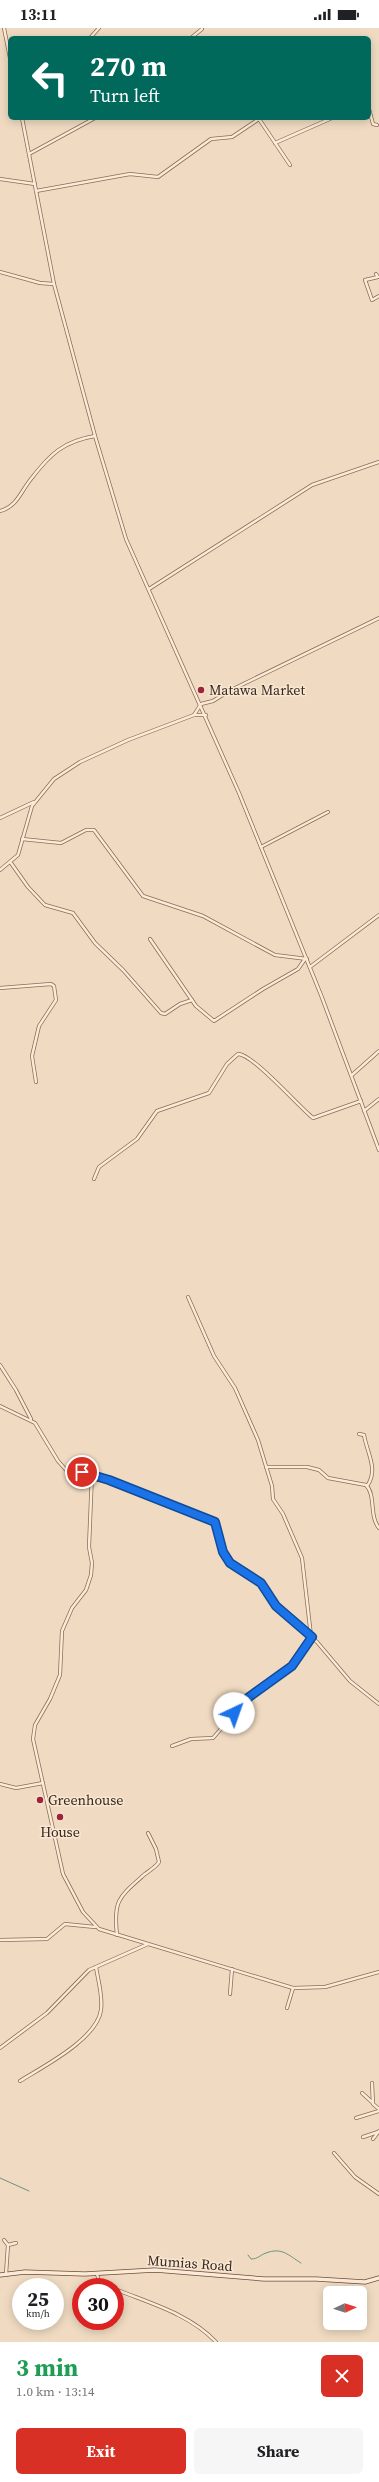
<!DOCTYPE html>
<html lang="en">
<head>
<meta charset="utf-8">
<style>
	:root { --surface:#fff; --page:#f6f6f6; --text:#202124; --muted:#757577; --accent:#d93025 }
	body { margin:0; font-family:"Source Serif 4",serif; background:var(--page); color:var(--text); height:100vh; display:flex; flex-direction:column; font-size:15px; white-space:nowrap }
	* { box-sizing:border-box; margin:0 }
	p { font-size:13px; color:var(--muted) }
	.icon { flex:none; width:22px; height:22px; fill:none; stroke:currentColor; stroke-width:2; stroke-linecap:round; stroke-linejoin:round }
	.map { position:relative; height:2314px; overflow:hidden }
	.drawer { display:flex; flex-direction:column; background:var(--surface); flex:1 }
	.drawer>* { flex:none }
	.guide { position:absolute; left:8px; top:8px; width:363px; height:84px; border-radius:6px; box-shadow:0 2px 10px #0003; background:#00695c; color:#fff; overflow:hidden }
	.needle { width:26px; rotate:86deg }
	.tools { position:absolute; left:323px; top:2258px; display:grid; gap:8px }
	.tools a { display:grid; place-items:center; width:44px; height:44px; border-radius:6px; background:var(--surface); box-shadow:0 2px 10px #0003; font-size:20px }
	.speed { position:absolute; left:12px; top:2250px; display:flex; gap:8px; font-size:20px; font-weight:700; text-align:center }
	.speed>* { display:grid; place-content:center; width:52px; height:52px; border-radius:50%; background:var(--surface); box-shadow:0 2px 10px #0003; line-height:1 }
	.speed small { font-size:10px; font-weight:400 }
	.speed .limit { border:6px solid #d22; background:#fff; color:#111 }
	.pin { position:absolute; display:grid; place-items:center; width:34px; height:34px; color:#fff; margin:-17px; border:2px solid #fff; border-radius:50%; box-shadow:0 1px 4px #0007 }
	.me { position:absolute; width:44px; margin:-22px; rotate:42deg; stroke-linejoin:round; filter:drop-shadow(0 0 3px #0008) }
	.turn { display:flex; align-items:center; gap:14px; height:84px; padding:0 16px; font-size:18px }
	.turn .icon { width:52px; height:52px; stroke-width:2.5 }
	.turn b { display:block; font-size:28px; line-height:34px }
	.round { display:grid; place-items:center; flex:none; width:42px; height:42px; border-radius:6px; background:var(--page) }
	.headline { display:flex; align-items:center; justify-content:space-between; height:68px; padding:0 16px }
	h1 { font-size:24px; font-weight:700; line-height:30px; color:#1e9e55 }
	.primary-button { display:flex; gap:8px; margin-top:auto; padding:8px 16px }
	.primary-button a { flex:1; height:46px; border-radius:6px; background:var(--accent); color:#fff; font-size:16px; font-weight:700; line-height:46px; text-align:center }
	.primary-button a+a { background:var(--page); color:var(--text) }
	.status { display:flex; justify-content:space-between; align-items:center; height:28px; padding:0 20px; background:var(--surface); direction:ltr }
	.status svg { height:11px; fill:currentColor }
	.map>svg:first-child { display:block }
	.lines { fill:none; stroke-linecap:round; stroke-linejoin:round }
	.stream { stroke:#6b9282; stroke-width:1 }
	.street-casing { stroke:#8b6c58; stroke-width:4 }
	.secondary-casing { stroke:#6d4d3c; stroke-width:5 }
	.street { stroke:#faead6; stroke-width:2.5 }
	.secondary { stroke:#faead6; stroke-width:3.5 }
	.route-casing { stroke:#114b97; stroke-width:10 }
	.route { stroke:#1a73e8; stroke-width:7 }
	.poi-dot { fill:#9d2539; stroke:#f7e7d3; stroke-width:1.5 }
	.labels { text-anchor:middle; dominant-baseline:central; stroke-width:3; stroke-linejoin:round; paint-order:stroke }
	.poi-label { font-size:14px; fill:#3a271d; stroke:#f7e7d3; text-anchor:start }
	.street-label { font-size:14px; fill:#3a271d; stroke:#f7e7d3 }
</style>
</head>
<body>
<div class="status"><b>13:11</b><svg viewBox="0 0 49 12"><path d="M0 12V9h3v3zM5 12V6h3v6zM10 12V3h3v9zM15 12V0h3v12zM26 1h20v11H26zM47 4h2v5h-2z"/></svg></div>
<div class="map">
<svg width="379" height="2314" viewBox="0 0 379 2314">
	<rect width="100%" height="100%" fill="#f0dbc2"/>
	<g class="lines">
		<g class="stream">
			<path d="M 0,2150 L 29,2163"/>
			<path d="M 248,2227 L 251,2231 C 258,2231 260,2227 266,2225 C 282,2219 288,2227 301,2235"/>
		</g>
		<defs>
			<g id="street">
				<path d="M 4,0 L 10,30"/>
				<path d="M 90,10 L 99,0"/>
				<path d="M 191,10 L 202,1"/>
				<path d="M 369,81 L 373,96 L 377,97"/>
				<path d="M 22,90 L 54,256 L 95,408 L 126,511 L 239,765 L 321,967 L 379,1122"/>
				<path d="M 275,115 L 332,90"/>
				<path d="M 29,126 L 95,90"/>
				<path d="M 0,151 L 35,156"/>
				<path d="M 36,163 L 130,146 L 158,149 L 211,111 L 232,109 L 259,91 L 290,137"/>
				<path d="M 0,244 L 40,255 L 54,256"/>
				<path d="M 376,246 L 378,249 L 365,252 L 372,272 L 379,268"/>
				<path d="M 0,483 C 17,479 21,463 31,451 C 50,426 64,413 95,408"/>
				<path d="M 149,561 L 312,457 L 379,434"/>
				<path d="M 194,687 L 201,676 L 213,673 L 229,663 L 379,590"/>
				<path d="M 0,790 L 34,774"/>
				<path d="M 22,811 L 61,815 L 86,802 L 94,802 L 143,868 L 203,888 L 275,927 L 307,931"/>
				<path d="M 261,819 L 328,784"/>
				<path d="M 11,835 L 28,859 L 45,877 L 73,885 L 95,915 L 123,942 L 161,985 L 165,986 L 180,976 L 192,972"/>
				<path d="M 0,842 L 18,827 L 32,778 L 54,751 L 80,734 L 128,712 L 194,687 L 206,687"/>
				<path d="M 150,911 L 196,978 L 214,993 L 263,961 L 298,941 L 305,931"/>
				<path d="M 310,939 L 379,887"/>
				<path d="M 0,960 L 51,956 L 54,958 L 56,972 L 39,998 L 32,1028 L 36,1054"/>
				<path d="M 352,1047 L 379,1023"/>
				<path d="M 364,1083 L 379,1071"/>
				<path d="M 94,1151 L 99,1139 L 137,1111 L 157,1083 L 209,1065 L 227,1036 L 238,1026 C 253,1026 300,1080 313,1090 L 361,1073"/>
				<path d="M 188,1269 L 214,1328 L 235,1360 L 258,1412 L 272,1458 L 273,1471 L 283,1486 L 302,1530 L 311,1608"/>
				<path d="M 0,1337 L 16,1362 L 31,1391"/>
				<path d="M 0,1378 L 35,1395 L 58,1433 L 67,1443 L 97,1448 L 215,1493 L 223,1524 L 230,1535 L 261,1555 L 276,1578 L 317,1614 L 350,1653 L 379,1676"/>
				<path d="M 359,1406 L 364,1407 C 367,1425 379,1442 367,1458"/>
				<path d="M 266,1439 L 307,1439 L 319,1442 L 328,1450 L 366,1457 C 376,1467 369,1488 379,1500"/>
				<path d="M 92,1446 L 89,1519 L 92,1535 L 91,1547 L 86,1562 L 72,1580 L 62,1603 L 60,1647 L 50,1671 L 35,1697 L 33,1711 L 63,1846 L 83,1884 L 99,1901 L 293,1960 L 325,1959 L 379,1944"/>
				<path d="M 172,1718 L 191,1711 L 213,1710 L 248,1670 L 292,1638 L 312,1609"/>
				<path d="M 0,1756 L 16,1760 L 43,1755"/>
				<path d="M 117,1907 C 113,1872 119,1869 145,1846 C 150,1842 156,1839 159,1834 L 156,1821 L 148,1805"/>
				<path d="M 0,1912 L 47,1911 L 65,1896 L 95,1899"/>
				<path d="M 230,1966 L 232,1941"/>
				<path d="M 287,1980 L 293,1960"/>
				<path d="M 0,2020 L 47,1985 L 89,1942 L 148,1916"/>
				<path d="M 20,2053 C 44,2038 97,2011 101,1982 C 103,1968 98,1952 96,1939"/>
				<path d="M 372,2055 L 373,2076 L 379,2081"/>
				<path d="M 362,2065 L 373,2075"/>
				<path d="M 356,2090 L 379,2083"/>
				<path d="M 363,2109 L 378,2104"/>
				<path d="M 373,2111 L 379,2103"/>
				<path d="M 334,2125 L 355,2149 L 379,2166"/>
				<path d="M 4,2212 L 8,2217"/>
				<path d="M 6,2246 L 8,2217 L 16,2215"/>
				<path d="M 97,2246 L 99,2253 L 111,2259"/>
				<path d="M 115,2261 C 149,2275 190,2286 216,2314"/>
			</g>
			<path id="secondary" d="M 0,2247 L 25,2244 L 85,2246 L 155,2242 L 264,2251 L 316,2251 L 365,2254 L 379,2250"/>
		</defs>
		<use href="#street" class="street-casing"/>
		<use href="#secondary" class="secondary-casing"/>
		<use href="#street" class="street"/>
		<use href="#secondary" class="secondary"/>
	</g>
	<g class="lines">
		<defs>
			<path id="route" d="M 82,1444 L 109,1452 L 215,1494 L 223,1524 L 230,1535 L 261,1555 L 276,1578 L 312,1609 L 292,1638 L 249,1669 L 234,1685"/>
		</defs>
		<use href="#route" class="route-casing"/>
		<use href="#route" class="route"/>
	</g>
	<g class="poi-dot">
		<circle cx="201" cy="662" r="4"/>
		<circle cx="40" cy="1772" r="4"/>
		<circle cx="60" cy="1789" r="4"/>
	</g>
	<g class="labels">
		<g class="poi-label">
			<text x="209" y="662">Matawa Market</text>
			<text x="48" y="1772">Greenhouse</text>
			<text x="60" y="1804" text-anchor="middle">House</text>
		</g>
		<g class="street-label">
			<text transform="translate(190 2235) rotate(4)">Mumias Road</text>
		</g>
	</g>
</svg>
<div class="tools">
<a><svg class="needle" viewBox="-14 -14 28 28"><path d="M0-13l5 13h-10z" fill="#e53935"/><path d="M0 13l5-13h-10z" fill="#757577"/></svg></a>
</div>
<div class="speed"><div>25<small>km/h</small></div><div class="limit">30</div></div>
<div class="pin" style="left:82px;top:1444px;background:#d93025"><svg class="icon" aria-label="arrive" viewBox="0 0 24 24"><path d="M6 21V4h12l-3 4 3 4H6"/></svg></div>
<svg class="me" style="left:234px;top:1685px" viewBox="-20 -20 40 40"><circle r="19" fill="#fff"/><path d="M0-13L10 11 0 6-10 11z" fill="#1a73e8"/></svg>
<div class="guide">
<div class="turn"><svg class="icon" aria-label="left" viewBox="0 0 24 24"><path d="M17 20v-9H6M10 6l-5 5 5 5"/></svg><div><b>270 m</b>Turn left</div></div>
</div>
</div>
<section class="drawer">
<div class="headline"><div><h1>3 min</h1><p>1.0 km · 13:14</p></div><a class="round" style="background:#d93025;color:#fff"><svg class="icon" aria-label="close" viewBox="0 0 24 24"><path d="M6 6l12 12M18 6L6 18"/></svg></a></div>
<div class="primary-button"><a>Exit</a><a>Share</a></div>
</section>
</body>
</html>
